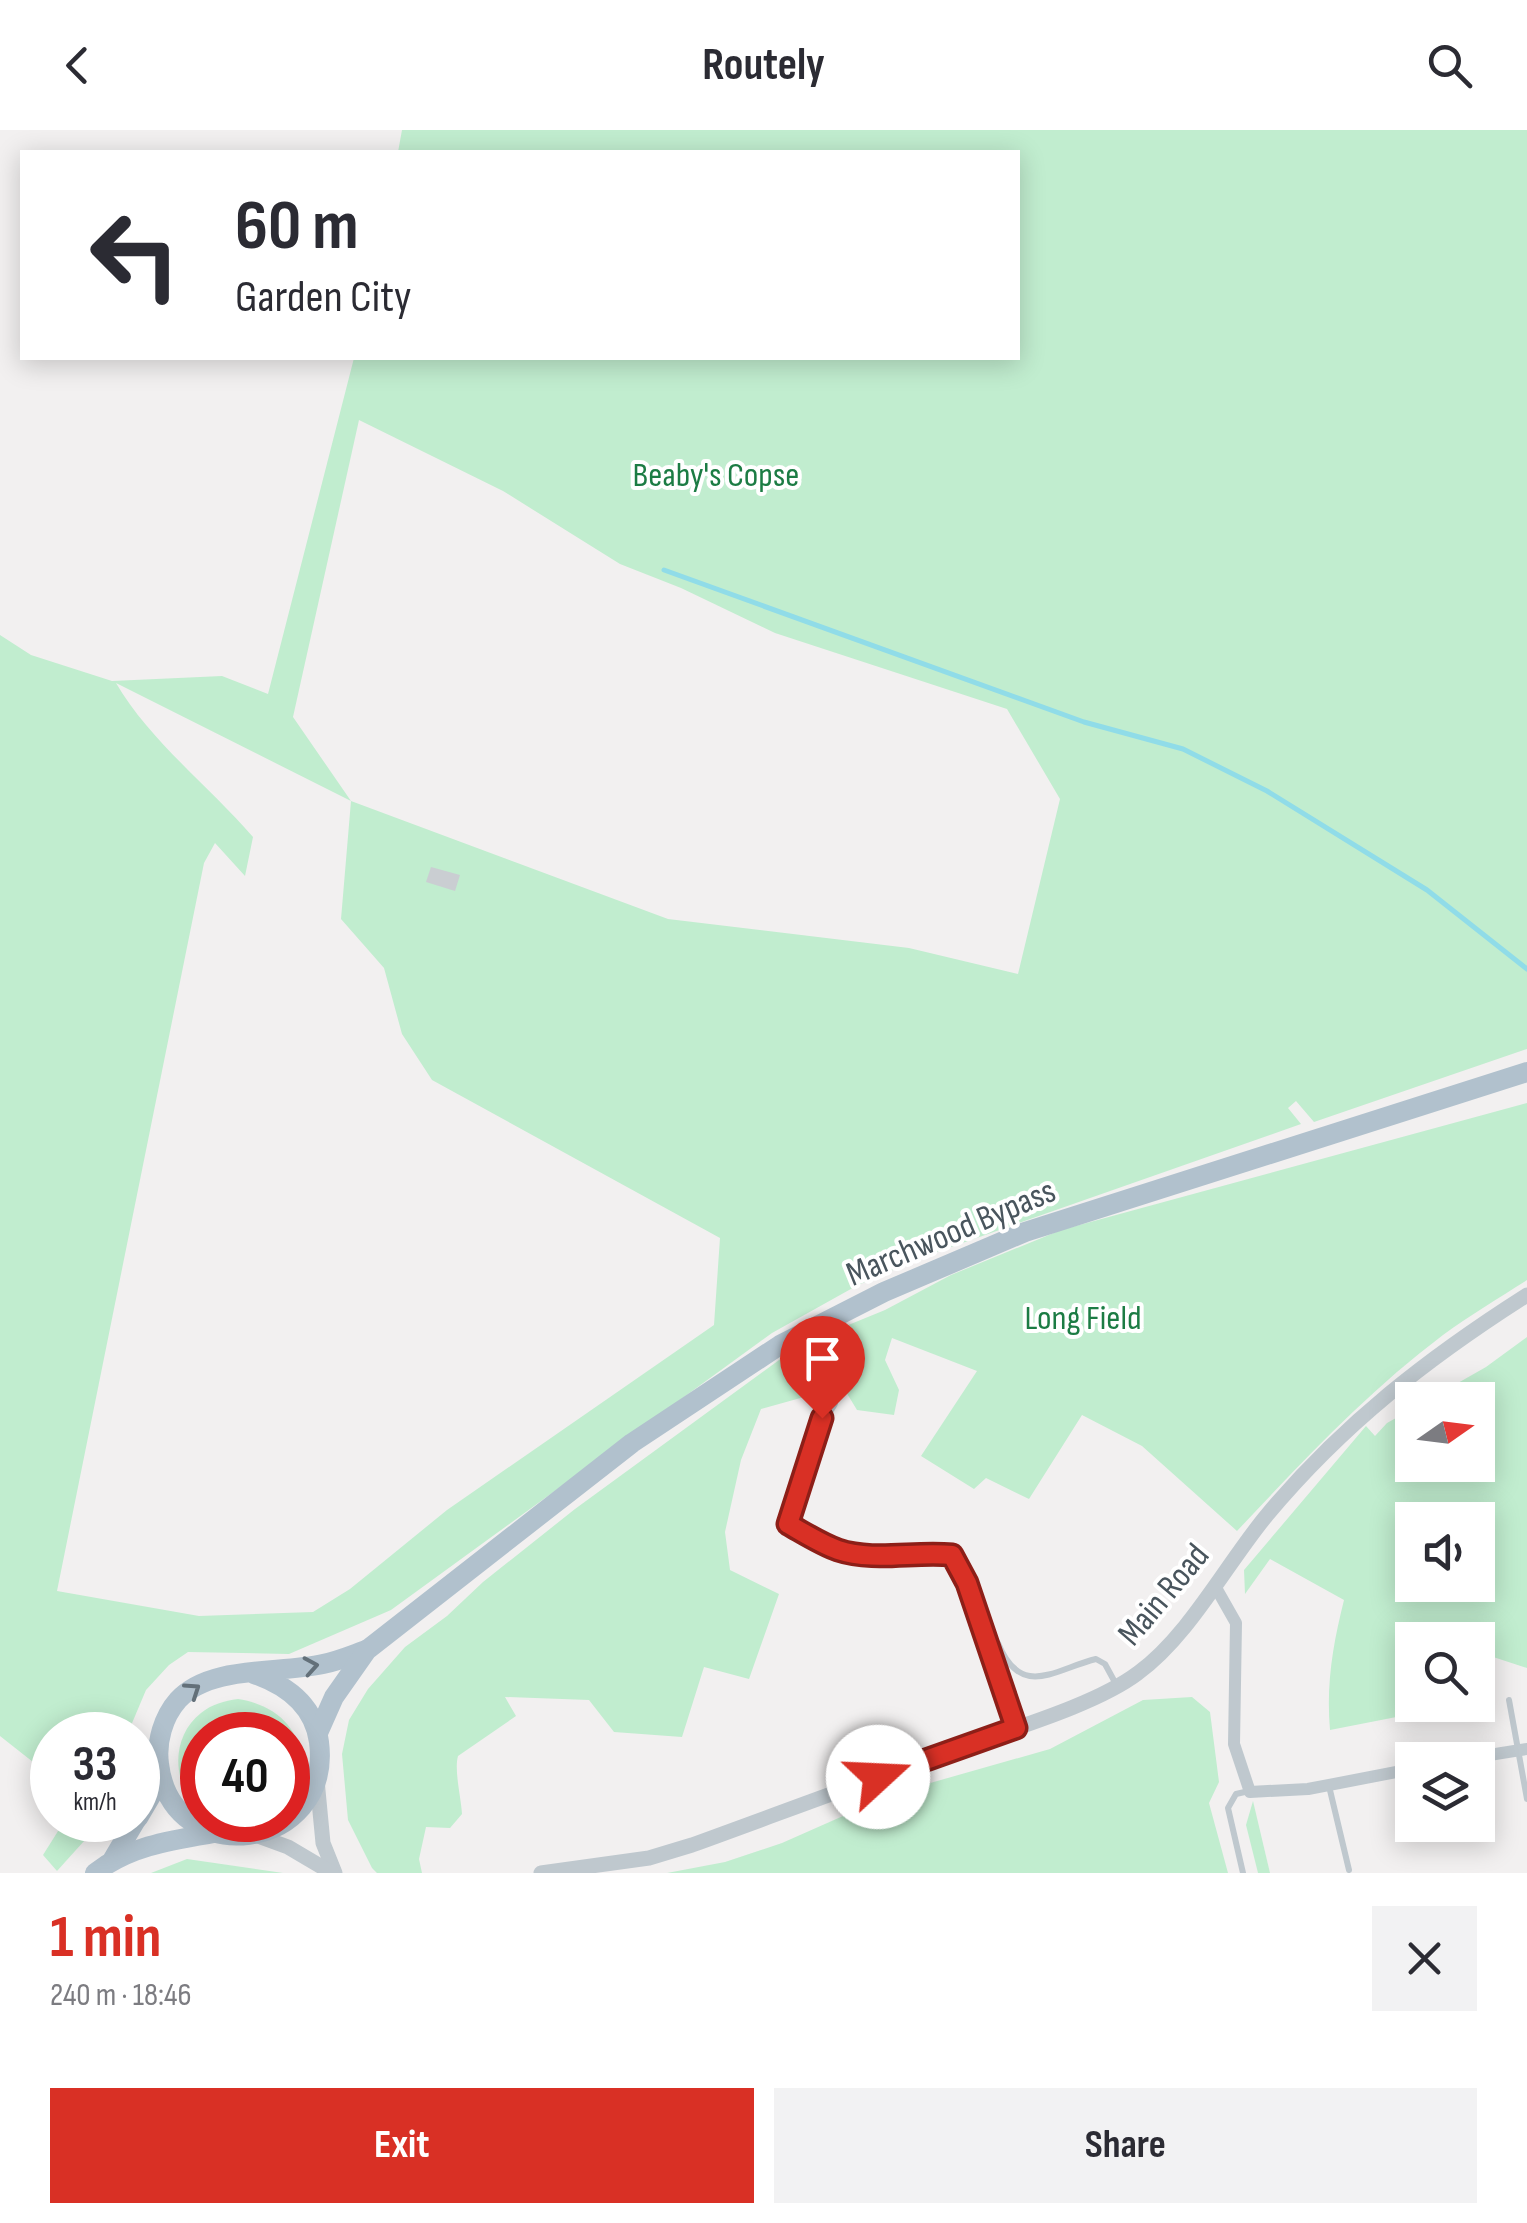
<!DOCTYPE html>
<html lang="en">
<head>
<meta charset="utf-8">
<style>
	:root { --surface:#fff; --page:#f2f2f3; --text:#2b2b33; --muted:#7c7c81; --accent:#d93025 }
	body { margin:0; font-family:"Sofia Sans Condensed",sans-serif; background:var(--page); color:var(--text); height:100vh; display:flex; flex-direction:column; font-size:38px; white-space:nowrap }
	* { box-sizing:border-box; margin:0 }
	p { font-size:32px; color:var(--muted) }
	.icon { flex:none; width:55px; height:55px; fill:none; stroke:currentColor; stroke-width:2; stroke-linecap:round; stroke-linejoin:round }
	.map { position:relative; height:1743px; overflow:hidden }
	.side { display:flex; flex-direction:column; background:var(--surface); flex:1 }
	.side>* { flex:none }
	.top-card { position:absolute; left:20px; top:20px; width:1000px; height:210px; border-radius:0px; box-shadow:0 5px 25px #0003; background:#fff; color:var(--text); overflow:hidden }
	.needle { width:65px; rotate:76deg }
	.buttons { position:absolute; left:1395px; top:1252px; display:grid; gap:20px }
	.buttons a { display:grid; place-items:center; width:100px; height:100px; border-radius:0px; background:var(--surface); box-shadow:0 5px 25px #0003; font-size:50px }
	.speed { position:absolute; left:30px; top:1582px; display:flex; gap:20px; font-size:50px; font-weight:700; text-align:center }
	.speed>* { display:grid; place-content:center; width:130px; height:130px; border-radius:50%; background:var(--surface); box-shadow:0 5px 25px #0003; line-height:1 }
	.speed small { font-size:25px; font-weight:400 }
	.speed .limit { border:15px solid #d22; background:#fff; color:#111 }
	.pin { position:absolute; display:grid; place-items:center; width:85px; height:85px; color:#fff; margin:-102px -42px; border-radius:50% 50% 50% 0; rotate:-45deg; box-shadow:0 0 10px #0007 }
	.pin .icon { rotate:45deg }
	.me { position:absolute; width:110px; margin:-55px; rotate:70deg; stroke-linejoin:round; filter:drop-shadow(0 0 8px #0008) }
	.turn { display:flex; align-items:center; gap:35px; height:210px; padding:0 50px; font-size:45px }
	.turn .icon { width:130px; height:130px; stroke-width:2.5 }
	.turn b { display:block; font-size:70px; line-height:85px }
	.round { display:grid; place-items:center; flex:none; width:105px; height:105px; border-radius:0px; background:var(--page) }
	.overview { display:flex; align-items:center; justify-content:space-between; height:170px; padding:0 50px }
	h1 { font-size:60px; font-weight:700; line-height:75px; color:var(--accent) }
	.button { display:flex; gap:20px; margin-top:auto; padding:20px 50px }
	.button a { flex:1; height:115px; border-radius:0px; background:var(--accent); color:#fff; font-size:40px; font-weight:700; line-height:115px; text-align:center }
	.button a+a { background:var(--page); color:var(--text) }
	header { display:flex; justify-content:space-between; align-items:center; height:130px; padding:0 50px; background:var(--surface); font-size:45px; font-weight:700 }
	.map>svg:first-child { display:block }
	.green { fill:#c1edcf; fill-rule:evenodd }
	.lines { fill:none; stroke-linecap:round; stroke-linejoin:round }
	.stream { stroke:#90dce8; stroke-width:5 }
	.building { fill:#caced2 }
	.service { stroke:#bfc8ce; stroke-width:6 }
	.minor { stroke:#bfc8ce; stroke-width:12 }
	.tertiary { stroke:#bfc8ce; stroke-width:15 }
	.primary { stroke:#b1c1cd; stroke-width:20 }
	.oneway { stroke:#637079 }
	.route-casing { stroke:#8d1f18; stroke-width:25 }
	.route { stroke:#d93025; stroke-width:18 }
	.labels { text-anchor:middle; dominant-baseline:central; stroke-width:8; stroke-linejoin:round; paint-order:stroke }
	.park-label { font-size:35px; fill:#1c7c44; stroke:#fff }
	.street-label { font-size:35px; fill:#49555d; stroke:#fff }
</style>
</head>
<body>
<header><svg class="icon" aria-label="back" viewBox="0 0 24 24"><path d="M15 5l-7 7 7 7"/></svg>Routely<svg class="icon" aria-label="search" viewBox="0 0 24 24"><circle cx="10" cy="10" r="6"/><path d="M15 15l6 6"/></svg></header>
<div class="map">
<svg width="1527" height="1743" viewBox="0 0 1527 1743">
	<rect width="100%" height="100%" fill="#f2f0f0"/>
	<g class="green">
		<path d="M 402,0 L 1527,0 L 1527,919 L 1314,992 L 1296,971 L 1288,978 L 1301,994 L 928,1125 L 858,1155 L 772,1203 L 391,1480 L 289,1524 L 188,1522 L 169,1535 L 146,1560 L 127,1605 L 52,1605 L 52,1647 L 0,1606 L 0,505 L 31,525 L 112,551 L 222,546 L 268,564 L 354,228 L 1018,228 L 1018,22 L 398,22 ZM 359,290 L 503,361 L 620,434 L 681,458 L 775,503 L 1007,579 L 1060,669 L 1018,844 L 909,818 L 668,789 L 351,671 L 293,587 ZM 116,553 L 351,671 L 341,789 L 384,838 L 402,904 L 432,950 L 720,1108 L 714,1195 L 447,1380 L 350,1459 L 313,1482 L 199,1486 L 57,1461 L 204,733 L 215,713 L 245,746 L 253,707 C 209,656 149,610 116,553 Z"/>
		<path d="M 1527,973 L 1527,1150 C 1499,1168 1470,1185 1443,1205 C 1367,1262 1302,1332 1237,1401 L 1142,1316 L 1082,1285 L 1029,1369 L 986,1348 L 974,1359 L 921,1326 L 977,1241 L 892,1208 L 885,1230 L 899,1260 L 894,1285 L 857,1280 L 840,1252 L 822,1262 L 761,1279 L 741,1330 L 725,1402 L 730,1440 L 779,1464 L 749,1549 L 704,1537 L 682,1607 L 614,1602 L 589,1570 L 505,1567 L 516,1586 L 458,1626 C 454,1640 461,1667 462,1684 L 450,1698 L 426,1697 L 419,1729 L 422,1743 L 377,1743 L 372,1738 L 348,1690 L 342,1624 L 349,1590 L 368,1559 L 405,1517 L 447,1486 L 483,1452 L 575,1379 L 786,1225 L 819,1207 L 885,1180 L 951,1145 L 1061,1100 Z"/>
		<path d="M 1527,1207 L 1527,1538 L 1478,1522 L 1478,1510 L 1412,1510 L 1412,1575 L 1427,1575 L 1427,1581 L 1330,1600 C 1326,1554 1333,1514 1344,1470 L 1270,1429 L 1245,1464 L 1244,1440 L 1366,1296 L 1375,1306 L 1387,1293 L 1412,1279 L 1412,1335 L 1478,1335 L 1478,1270 L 1428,1270 L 1486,1237 ZM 1412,1390 L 1478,1390 L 1478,1455 L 1412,1455 Z"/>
		<path d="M 1192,1567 L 1210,1582 L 1219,1652 L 1209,1673 L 1228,1743 L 667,1743 L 725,1732 L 782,1713 L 895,1663 L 1050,1619 L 1143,1570 Z"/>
		<path d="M 238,1569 C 290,1577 318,1620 288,1668 L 288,1605 L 202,1605 L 202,1680 C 171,1657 170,1607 201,1583 C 212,1574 224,1571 238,1569 Z"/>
		<path d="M 1253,1671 L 1270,1743 L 1258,1743 L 1246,1695 Z"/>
		<path d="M 65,1690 L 103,1690 L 57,1741 L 43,1725 Z"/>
		<path d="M 187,1729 L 283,1743 L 151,1743 Z"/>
	</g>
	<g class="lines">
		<path class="stream" d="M 664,440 L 1084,592 L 1183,619 L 1267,661 L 1427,760 L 1527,839"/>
	</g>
	<path class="building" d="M 431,737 L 460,745 L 455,761 L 426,752 Z"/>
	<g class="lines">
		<g class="service">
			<path d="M 998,1513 C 1021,1570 1055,1539 1096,1529 L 1105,1534 L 1117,1556"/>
			<path d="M 1509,1570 L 1527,1669"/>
			<path d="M 1329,1656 L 1349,1740"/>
			<path d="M 1441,1695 L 1442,1699"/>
			<path d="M 1243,1743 L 1228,1678 L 1236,1664 L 1249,1661"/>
		</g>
		<g class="minor">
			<path d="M 832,1273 L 822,1289 L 788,1394 C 804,1403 821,1414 839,1420 C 874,1432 915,1421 952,1425 L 967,1453 L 1016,1598"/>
			<path d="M 1215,1456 L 1236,1493 L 1234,1614 L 1250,1662 L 1308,1659 L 1412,1639"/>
			<path d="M 1458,1630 L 1527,1619"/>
		</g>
		<g class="tertiary">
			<path d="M 317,1650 L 323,1713 L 335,1743"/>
			<path d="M 255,1705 L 288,1717 L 332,1743"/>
			<path d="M 541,1743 L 649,1728 L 692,1715 C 780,1683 868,1650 956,1619 C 1008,1600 1096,1575 1138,1543 C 1189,1506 1227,1433 1267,1385 C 1343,1294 1428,1228 1527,1165"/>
		</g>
		<g class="primary">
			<path d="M 254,1544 C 286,1555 314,1575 319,1612 C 333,1722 172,1742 159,1634 C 156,1612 163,1587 178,1570 C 210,1535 278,1544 323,1534 C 338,1531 352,1525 366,1520"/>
			<path d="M 318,1603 L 334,1567 L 367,1520 L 632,1313 L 780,1215 L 884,1162 L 1025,1102 L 1527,942"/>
			<path d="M 138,1688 L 161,1649"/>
			<path d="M 113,1729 L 136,1690"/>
			<path d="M 95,1743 C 129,1716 172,1710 214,1703"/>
		</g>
	</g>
	<defs><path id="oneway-chevron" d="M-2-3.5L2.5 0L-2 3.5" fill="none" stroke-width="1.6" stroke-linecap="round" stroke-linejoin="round" transform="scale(2.5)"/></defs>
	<g class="oneway">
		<use href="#oneway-chevron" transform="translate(311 1536) rotate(-10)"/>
		<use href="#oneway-chevron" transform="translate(193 1560) rotate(-34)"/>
	</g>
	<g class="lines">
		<defs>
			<path id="route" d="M 822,1288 L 788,1394 C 804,1403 821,1414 838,1420 C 874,1432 915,1421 952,1425 L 967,1453 L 1016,1598 L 878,1647"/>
		</defs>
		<use href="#route" class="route-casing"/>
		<use href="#route" class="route"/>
	</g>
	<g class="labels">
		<g class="park-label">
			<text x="716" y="345">Beaby's Copse</text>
			<text x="1083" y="1188">Long Field</text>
		</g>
		<g class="street-label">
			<text transform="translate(951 1103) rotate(-23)">Marchwood Bypass</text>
			<text transform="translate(1164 1465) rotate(-50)">Main Road</text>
		</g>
	</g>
</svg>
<div class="buttons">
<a><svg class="needle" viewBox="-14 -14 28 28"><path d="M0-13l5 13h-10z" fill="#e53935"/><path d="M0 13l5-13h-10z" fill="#7c7c81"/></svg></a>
<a><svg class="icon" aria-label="sound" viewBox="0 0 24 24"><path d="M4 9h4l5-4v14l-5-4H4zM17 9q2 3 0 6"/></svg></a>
<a><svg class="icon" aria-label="search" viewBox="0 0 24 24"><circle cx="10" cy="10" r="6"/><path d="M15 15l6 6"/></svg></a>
<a><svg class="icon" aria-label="layers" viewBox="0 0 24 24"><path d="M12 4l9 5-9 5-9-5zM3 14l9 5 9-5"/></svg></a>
</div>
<div class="speed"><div>33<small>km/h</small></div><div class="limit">40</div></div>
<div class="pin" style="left:822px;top:1288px;background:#d93025"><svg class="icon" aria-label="arrive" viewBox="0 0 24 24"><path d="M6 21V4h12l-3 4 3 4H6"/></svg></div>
<svg class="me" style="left:878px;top:1647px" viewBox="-20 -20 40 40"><circle r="19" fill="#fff"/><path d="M0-13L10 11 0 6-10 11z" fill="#d93025"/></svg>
<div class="top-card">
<div class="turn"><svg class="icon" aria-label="left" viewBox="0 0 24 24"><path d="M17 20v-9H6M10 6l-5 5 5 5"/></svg><div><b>60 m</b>Garden City</div></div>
</div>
</div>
<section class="side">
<div class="overview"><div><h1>1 min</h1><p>240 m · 18:46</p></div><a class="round"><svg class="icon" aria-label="close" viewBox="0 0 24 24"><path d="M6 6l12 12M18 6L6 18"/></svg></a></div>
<div class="button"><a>Exit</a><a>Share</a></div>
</section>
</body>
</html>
